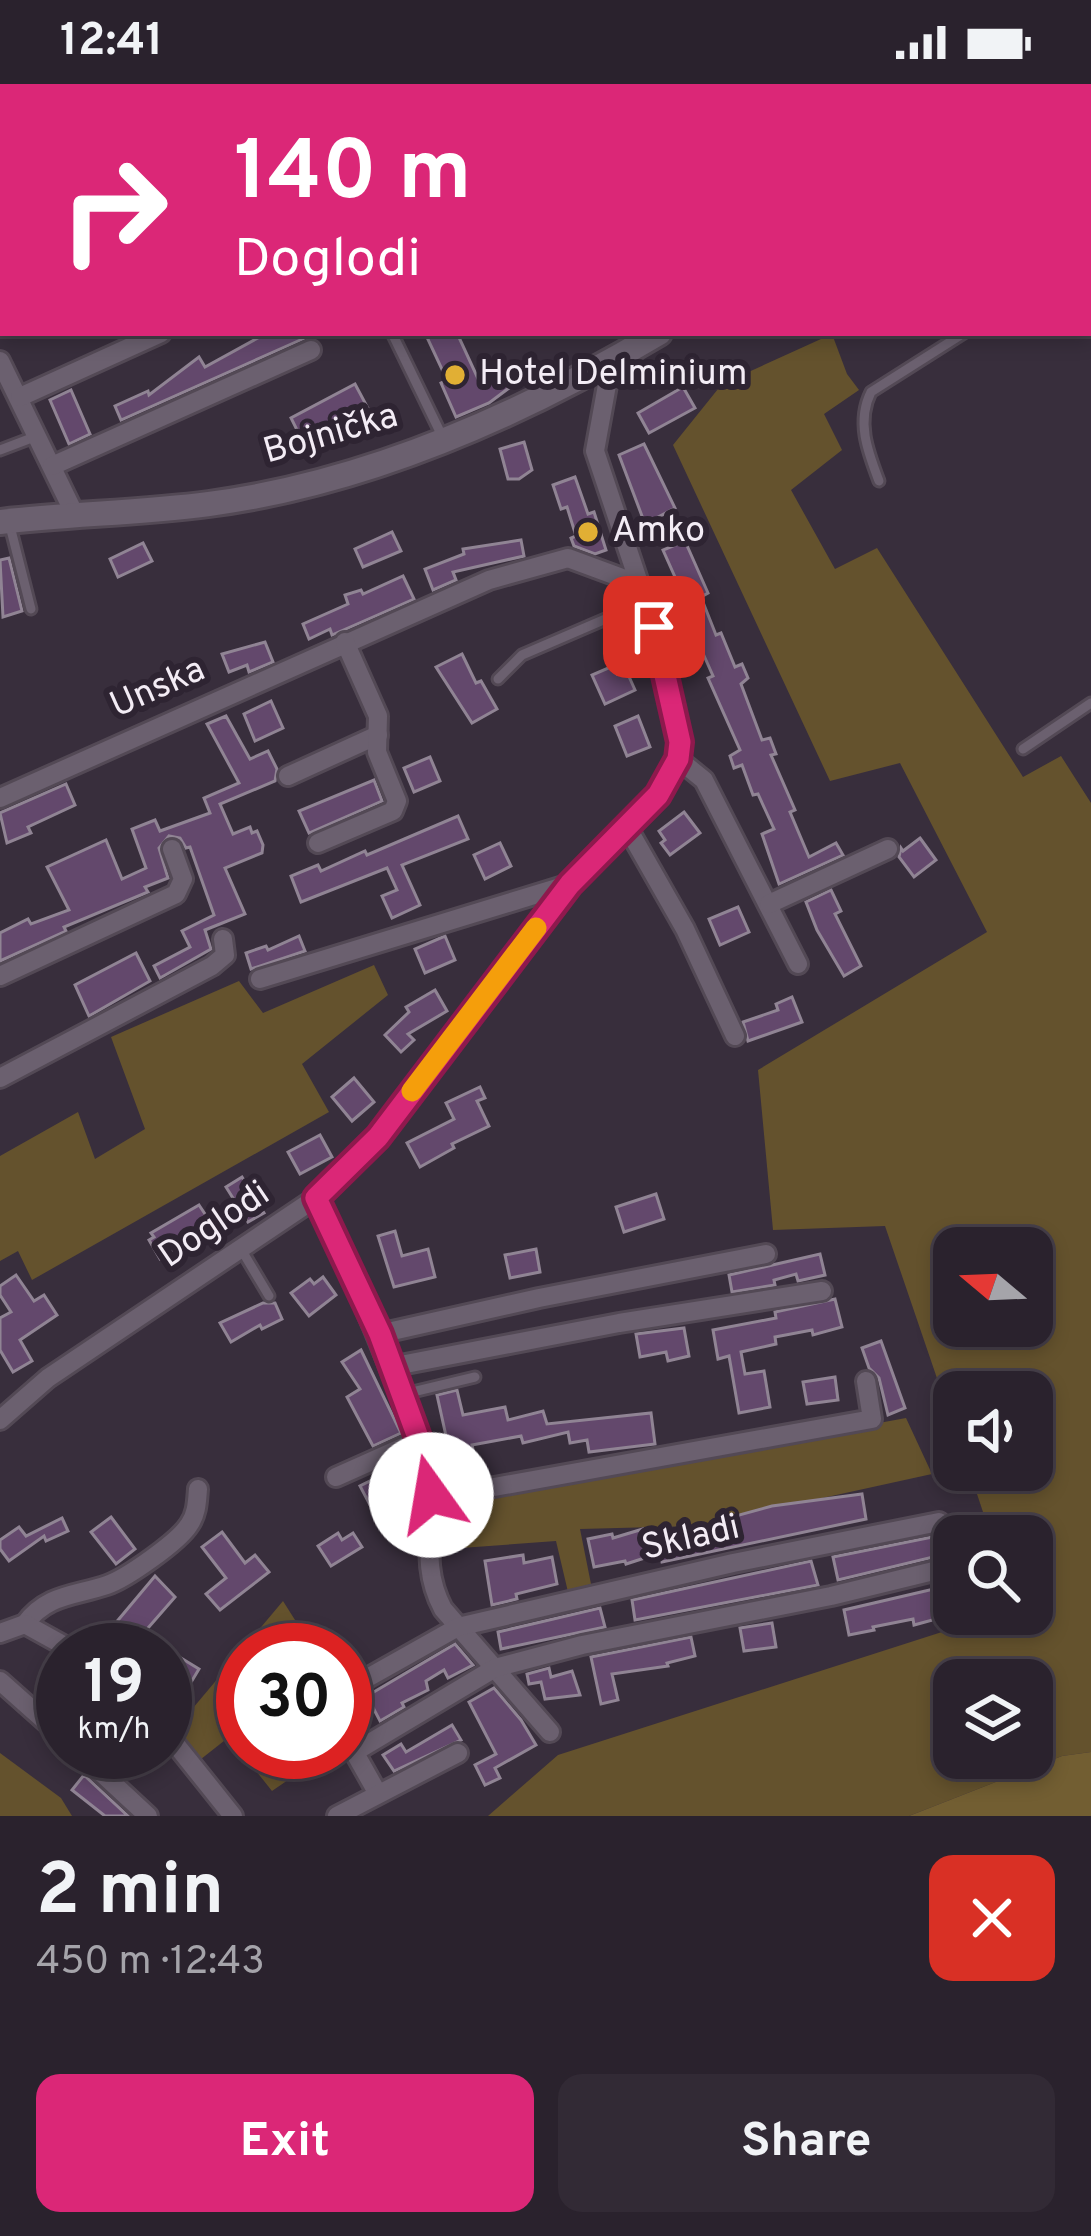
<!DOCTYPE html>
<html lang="en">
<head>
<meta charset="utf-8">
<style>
	:root { --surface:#2a222d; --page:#322a35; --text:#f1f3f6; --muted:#a5a4aa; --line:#463f49; --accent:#db2777 }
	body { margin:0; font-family:Overpass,sans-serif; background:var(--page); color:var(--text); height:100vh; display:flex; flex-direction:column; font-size:45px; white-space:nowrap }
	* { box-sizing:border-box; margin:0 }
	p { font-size:39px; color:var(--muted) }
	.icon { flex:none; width:66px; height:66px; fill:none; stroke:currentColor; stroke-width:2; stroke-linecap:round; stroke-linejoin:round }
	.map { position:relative; height:1732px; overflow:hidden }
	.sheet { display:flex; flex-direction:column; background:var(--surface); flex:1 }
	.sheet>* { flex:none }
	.top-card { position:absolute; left:0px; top:0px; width:1092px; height:252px; box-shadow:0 6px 18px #0003,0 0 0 3px var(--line); background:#db2777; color:#fff; overflow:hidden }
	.needle { width:78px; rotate:289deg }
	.buttons { position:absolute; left:933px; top:1143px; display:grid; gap:24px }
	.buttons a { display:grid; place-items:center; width:120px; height:120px; border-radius:24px; background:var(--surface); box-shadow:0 6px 18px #0003,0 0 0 3px var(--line); font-size:60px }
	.speed { position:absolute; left:36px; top:1539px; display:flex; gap:24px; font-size:60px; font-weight:700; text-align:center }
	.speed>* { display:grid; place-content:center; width:156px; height:156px; border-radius:50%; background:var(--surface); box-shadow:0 6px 18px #0003,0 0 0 3px var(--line); line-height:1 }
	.speed small { font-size:30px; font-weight:400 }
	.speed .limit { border:18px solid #d22; background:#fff; color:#111 }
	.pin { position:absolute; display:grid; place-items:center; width:102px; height:102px; color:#fff; margin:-51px; border-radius:24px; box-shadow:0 6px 18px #0006 }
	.me { position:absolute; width:132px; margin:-66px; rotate:347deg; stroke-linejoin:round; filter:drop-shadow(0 0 9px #0008) }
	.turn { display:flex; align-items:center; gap:42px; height:252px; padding:0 36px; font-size:54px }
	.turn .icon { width:156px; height:156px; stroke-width:2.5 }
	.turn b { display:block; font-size:84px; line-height:102px }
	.round { display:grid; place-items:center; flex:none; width:126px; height:126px; border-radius:24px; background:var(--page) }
	.overview { display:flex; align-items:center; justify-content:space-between; height:204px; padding:0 36px }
	h1 { font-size:72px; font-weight:700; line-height:90px }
	.action { display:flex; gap:24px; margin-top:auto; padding:24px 36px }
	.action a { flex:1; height:138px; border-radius:24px; background:var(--accent); color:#fff; font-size:48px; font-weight:700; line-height:138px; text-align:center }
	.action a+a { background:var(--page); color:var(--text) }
	.status { display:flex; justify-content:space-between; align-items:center; height:84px; padding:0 60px; background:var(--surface); direction:ltr }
	.status svg { height:33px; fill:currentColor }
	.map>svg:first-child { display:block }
	.green { fill:#64522d; fill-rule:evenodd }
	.forest { fill:#725e32 }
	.building { fill:#63486c; stroke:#908494; stroke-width:3 }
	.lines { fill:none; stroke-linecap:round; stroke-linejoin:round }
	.lane-casing { stroke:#534955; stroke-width:15 }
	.street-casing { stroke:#534955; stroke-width:24 }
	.secondary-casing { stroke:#534955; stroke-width:30 }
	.lane { stroke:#6b606f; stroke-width:9 }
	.street { stroke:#6b606f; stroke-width:18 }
	.secondary { stroke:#6b606f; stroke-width:24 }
	.route-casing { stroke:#8e194d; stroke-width:30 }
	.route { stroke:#db2777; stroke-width:21 }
	.slow { stroke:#f59e0b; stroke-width:21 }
	.poi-dot { fill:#e1af34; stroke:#2e2432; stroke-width:4.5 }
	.labels { text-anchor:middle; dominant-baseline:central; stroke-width:12; stroke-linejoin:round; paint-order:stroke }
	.poi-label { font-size:36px; fill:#f3ecf5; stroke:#2e2432; text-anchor:start }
	.street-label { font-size:36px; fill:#f3ecf5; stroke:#2e2432 }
</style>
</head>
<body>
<div class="status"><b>12:41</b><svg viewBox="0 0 49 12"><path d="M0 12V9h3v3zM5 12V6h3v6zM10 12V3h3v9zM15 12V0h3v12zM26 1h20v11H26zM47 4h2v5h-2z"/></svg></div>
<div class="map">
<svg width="1091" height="1732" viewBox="0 0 1091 1732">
	<rect width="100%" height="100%" fill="#382e3c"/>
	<g class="green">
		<path d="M 0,0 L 505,0 L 3,3 L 0,231 Z"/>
		<path d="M 832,250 L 847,290 L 859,306 L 824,330 L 842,366 L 791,406 L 835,485 L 877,464 L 1023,693 L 1061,672 L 1091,719 L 1091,1668 L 1062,1672 L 909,1732 L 488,1732 L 558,1671 L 998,1530 L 1032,1530 L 1032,1452 L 991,1452 L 969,1386 L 1032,1386 L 1032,1308 L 954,1308 L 954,1344 L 885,1142 L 773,1146 L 758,986 L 987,848 L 900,679 L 830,697 L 673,361 L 722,300 ZM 954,1164 L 1032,1164 L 1032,1242 L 954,1242 ZM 954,1596 L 1032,1596 L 1032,1674 L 954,1674 Z"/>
		<path d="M 374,881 L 388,911 L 302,980 L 329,1028 L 32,1196 L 18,1167 L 0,1177 L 0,1072 L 78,1028 L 95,1075 L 145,1045 L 111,953 L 239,897 L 263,929 Z"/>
		<path d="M 906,1334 L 932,1390 L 694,1442 L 580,1445 L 591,1500 L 568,1508 L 556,1457 L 447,1465 L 445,1419 Z"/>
		<path d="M 283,1517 L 314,1566 L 243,1566 L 243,1668 L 320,1668 L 323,1672 L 272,1707 L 229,1653 L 196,1679 L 172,1649 Z"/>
		<path d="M 0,1669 L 61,1714 L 72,1732 L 0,1732 Z"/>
	</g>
	<path class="forest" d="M 1091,1668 L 1091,1732 L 909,1732 L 1062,1672 Z"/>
	<g class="building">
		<path d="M 267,249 L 316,249 L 121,336 L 115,322 L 148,307 L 149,311 L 199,273 L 205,283 Z"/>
		<path d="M 425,249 L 457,249 L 480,299 L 511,279 L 521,295 L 489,319 L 456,333 L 441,299 L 447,296 Z"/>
		<path d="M 355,300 L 370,328 L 305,362 L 291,334 Z"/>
		<path d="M 683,303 L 695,324 L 649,349 L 638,329 Z"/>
		<path d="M 71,306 L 90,350 L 69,360 L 50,316 Z"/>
		<path d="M 524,358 L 532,386 L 519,395 L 508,395 L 500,365 Z"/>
		<path d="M 644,360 L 675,424 L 645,440 L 619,371 Z"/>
		<path d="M 575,393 L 588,430 L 594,428 L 606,466 L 595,470 L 574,462 L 571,454 L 576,452 L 567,423 L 561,425 L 553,401 Z"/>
		<path d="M 392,448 L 401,467 L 363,483 L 355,465 Z"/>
		<path d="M 521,456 L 524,472 L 453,488 L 456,496 L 433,506 L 425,485 L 464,470 L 463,465 Z"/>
		<path d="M 685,457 L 708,509 L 701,513 L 716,551 L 721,549 L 735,583 L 742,580 L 748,594 L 741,600 L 762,656 L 770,654 L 776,670 L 771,671 L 795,726 L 790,728 L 809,773 L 836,759 L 843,771 L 779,800 L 762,750 L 774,745 L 758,710 L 753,711 L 742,681 L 734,684 L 730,672 L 740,666 L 708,594 L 713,592 L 682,522 L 687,520 L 663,466 Z"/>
		<path d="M 143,459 L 152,477 L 118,493 L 110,475 Z"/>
		<path d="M 9,474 L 22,527 L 3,533 L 0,476 Z"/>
		<path d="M 403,492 L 414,515 L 332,551 L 330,545 L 309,555 L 303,540 L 348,520 L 345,511 L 361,506 L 363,510 Z"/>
		<path d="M 265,558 L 273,578 L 249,588 L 247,581 L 229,588 L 222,570 Z"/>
		<path d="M 462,570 L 476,599 L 481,597 L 497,625 L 472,639 L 436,583 Z"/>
		<path d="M 613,582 L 617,590 L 626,586 L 635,606 L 605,620 L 592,591 Z"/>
		<path d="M 271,617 L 283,644 L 255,657 L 244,630 Z"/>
		<path d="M 226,632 L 250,675 L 268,667 L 277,685 L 275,697 L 220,720 L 233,750 L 250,743 L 252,749 L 257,747 L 263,761 L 262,769 L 225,784 L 245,830 L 205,846 L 211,865 L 160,894 L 154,882 L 190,863 L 182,847 L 214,831 L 190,763 L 186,764 L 180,754 L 169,752 L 159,764 L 168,794 L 145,803 L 148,808 L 64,843 L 66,847 L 0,877 L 0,849 L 28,835 L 31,840 L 69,826 L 47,783 L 106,756 L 122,795 L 146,784 L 132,745 L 155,736 L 160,747 L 210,729 L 204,714 L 239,699 L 207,640 Z"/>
		<path d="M 638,632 L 650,663 L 627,672 L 615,642 Z"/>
		<path d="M 430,673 L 440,697 L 414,708 L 404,684 Z"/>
		<path d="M 374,696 L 382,717 L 309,749 L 299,727 Z"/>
		<path d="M 66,700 L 75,721 L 28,743 L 31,749 L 7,759 L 0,729 Z"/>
		<path d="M 684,728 L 700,749 L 670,771 L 661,759 L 665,756 L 659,747 Z"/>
		<path d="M 458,732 L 468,755 L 402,781 L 420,821 L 392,834 L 382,812 L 397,806 L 387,784 L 301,818 L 291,792 L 318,781 L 321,787 L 365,767 L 367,771 Z"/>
		<path d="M 920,754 L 936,776 L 914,793 L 899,773 L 901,764 L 903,767 Z"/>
		<path d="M 500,759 L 511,782 L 485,795 L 474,771 Z"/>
		<path d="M 831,806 L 841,827 L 835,830 L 861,882 L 844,892 L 817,846 L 806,818 Z"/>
		<path d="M 738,823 L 749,848 L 720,861 L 709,835 Z"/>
		<path d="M 299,852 L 305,867 L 251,885 L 246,869 L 266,862 L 268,866 Z"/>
		<path d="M 445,852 L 455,876 L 425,889 L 415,865 Z"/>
		<path d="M 136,869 L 150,897 L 89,932 L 75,901 Z"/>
		<path d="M 435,906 L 447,927 L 408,950 L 414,956 L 401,968 L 385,951 L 409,928 L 406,923 Z"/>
		<path d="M 792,913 L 802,938 L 748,957 L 743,938 L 778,926 L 776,920 Z"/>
		<path d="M 354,994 L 374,1018 L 352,1037 L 332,1013 Z"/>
		<path d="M 480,1003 L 485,1014 L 477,1017 L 489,1042 L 452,1060 L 454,1064 L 420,1083 L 407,1059 L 454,1035 L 446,1019 Z"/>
		<path d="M 320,1051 L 332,1073 L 300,1090 L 288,1068 Z"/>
		<path d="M 242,1093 L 264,1129 L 248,1138 L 226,1103 Z"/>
		<path d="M 656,1110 L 664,1135 L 624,1148 L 616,1123 Z"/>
		<path d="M 199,1121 L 213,1142 L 160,1175 L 149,1156 L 154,1153 L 151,1149 Z"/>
		<path d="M 395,1147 L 402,1172 L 428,1165 L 435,1193 L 394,1203 L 378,1152 Z"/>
		<path d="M 536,1165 L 540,1188 L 510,1194 L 505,1171 Z"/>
		<path d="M 820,1170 L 825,1191 L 798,1197 L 796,1190 L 774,1196 L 775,1201 L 732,1208 L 729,1191 Z"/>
		<path d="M 16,1191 L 34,1217 L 44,1211 L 57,1231 L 20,1256 L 32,1277 L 13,1288 L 0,1266 L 0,1234 L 11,1228 L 0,1211 L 0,1202 Z"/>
		<path d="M 323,1193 L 336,1211 L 309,1232 L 291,1209 L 310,1195 L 314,1200 Z"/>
		<path d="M 835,1215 L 842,1243 L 813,1251 L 812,1246 L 775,1253 L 776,1260 L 741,1268 L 745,1290 L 764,1287 L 770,1323 L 739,1329 L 729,1272 L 718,1275 L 713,1246 L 776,1234 L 775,1228 Z"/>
		<path d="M 263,1219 L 275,1219 L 282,1235 L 262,1245 L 260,1241 L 231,1258 L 220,1239 Z"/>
		<path d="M 684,1244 L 689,1272 L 668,1277 L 666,1268 L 640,1273 L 636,1250 Z"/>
		<path d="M 881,1257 L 905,1324 L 888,1331 L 879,1294 L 869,1284 L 862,1264 Z"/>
		<path d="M 361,1266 L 401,1349 L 373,1362 L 347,1313 L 360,1305 L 342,1278 Z"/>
		<path d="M 835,1293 L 838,1316 L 807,1320 L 803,1298 Z"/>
		<path d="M 457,1306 L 463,1331 L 505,1323 L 508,1336 L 543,1327 L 547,1340 L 651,1329 L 655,1360 L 589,1368 L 587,1356 L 570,1359 L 568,1348 L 523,1359 L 521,1352 L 472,1361 L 479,1390 L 456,1396 L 439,1354 L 446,1352 L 437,1311 Z"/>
		<path d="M 386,1389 L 401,1420 L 413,1412 L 418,1419 L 417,1433 L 400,1444 L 382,1415 L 370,1421 L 360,1402 Z"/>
		<path d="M 862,1410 L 866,1435 L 662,1478 L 660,1469 L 626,1480 L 625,1477 L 594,1483 L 588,1455 L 612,1450 L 613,1454 L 643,1445 L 647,1460 L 729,1440 L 728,1434 L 772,1422 Z"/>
		<path d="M 111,1433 L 135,1465 L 116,1480 L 91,1448 Z"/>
		<path d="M 62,1434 L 68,1447 L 46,1457 L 44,1452 L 9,1477 L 0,1465 L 0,1456 L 19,1443 L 26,1452 Z"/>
		<path d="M 954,1442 L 954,1468 L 838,1496 L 833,1473 L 942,1451 Z"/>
		<path d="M 222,1448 L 245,1479 L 255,1471 L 269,1488 L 220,1526 L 206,1510 L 226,1494 L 202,1463 Z"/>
		<path d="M 338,1449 L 342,1456 L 353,1449 L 362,1463 L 331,1482 L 318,1462 Z"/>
		<path d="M 523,1471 L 524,1479 L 552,1473 L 557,1500 L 516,1510 L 517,1515 L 492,1521 L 485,1477 Z"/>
		<path d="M 811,1477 L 818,1501 L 635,1536 L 632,1516 Z"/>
		<path d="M 155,1492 L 175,1513 L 134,1560 L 114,1541 Z"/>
		<path d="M 938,1504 L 942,1517 L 936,1518 L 940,1534 L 914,1541 L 913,1535 L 873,1543 L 874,1546 L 849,1551 L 844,1526 Z"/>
		<path d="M 600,1524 L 605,1543 L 501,1565 L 498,1548 Z"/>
		<path d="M 772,1539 L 776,1563 L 744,1567 L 740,1544 Z"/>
		<path d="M 691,1553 L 695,1572 L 667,1579 L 668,1582 L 612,1590 L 618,1616 L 601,1620 L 591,1573 Z"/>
		<path d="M 455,1560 L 473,1581 L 448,1594 L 444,1586 L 426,1597 L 428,1606 L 402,1619 L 404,1623 L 380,1637 L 367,1612 Z"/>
		<path d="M 181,1574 L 199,1585 L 181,1615 L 165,1605 Z"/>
		<path d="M 549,1584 L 551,1593 L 572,1587 L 580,1611 L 545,1615 L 541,1598 L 529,1600 L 527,1590 Z"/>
		<path d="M 494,1604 L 521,1636 L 536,1661 L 495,1684 L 500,1694 L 485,1701 L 475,1681 L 496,1670 L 469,1618 Z"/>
		<path d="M 452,1641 L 461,1656 L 394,1687 L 383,1671 L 401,1660 L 406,1668 Z"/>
		<path d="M 84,1691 L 128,1732 L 105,1732 L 72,1706 Z"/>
	</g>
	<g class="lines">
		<defs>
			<g id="lane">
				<path d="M 1077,0 L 1079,3"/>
				<path d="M 1089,23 L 1091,27"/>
				<path d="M 1089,172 L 1091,171"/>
				<path d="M 392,249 L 443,354"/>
				<path d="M 0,366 L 37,352"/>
				<path d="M 879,397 C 868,368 856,338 871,308 L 964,249"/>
				<path d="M 10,442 L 31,525"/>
				<path d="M 498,595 L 522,571 L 645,518"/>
				<path d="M 1023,665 L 1091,619"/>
				<path d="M 241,1165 L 269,1212"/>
				<path d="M 400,1311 L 475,1293"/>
			</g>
			<g id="street">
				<path d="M 609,3 L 614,0"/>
				<path d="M 0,277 L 75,431"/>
				<path d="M 20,313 L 161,249"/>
				<path d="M 52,382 L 311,266"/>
				<path d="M 678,675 L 704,696 L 798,880"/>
				<path d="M 288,692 L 378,651"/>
				<path d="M 0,714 L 489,496 L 568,474 L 641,501"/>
				<path d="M 627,743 L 685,845 L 735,952"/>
				<path d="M 318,759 L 393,727 L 397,717 L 377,668 L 378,632 L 345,558"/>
				<path d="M 769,820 L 888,765"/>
				<path d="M 0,892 L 176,810 L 183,795 L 172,765"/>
				<path d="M 260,895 L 570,800"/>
				<path d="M 0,994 L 212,882 L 225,871 L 223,855"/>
				<path d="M 316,1114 C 347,1179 374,1244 400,1310 C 410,1336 423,1361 429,1389 C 438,1438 417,1476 443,1525 L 550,1648"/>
				<path d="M 379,1250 L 539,1214 L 766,1170"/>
				<path d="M 390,1283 L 619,1239 L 822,1207"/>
				<path d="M 0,1336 L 48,1294 L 316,1114 L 378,1053 L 570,800 L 658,711 L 678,675 L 678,640 L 662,568 L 595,367 L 607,301 L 620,272"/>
				<path d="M 336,1393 L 419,1356"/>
				<path d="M 431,1411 L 461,1409 L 872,1335 L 866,1297"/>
				<path d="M 25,1540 C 47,1510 75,1512 107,1501 C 127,1494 178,1458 189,1441 C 197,1430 197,1417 198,1405"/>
				<path d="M 0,1549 L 25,1540 L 72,1566"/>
				<path d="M 0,1597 L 63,1653"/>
				<path d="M 355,1601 L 458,1543 L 733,1479 L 939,1438"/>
				<path d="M 165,1647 L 233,1732"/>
				<path d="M 79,1668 L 148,1732"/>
				<path d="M 378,1710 L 356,1671 L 358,1666 L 495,1584 L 582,1561 L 831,1512 L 954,1482"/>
				<path d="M 337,1732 L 458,1669"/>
			</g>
			<g id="secondary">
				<path d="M 1001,3 L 1004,0"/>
				<path d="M 0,438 C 69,430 140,429 209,420 C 367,399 523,330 659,249"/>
			</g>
		</defs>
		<use href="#lane" class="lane-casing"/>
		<use href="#street" class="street-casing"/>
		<use href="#secondary" class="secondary-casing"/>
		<use href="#lane" class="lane"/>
		<use href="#street" class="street"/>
		<use href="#secondary" class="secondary"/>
	</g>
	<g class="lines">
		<defs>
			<path id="route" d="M 431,1411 L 419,1356 L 380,1250 L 316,1114 L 378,1053 L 570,800 L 658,711 L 678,675 L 680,658 L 654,543"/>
		</defs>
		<use href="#route" class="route-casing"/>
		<use href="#route" class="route"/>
		<path class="slow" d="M 412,1007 L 536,844"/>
	</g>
	<g class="poi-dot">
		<circle cx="455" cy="291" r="12"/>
		<circle cx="588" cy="448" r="12"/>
	</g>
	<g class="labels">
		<g class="poi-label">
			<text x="479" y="291">Hotel Delminium</text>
			<text x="612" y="448">Amko</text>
		</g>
		<g class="street-label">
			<text transform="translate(331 351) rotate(-16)">Bojnička</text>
			<text transform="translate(158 605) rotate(-24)">Unska</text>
			<text transform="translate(215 1142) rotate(-34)">Doglodi</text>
			<text transform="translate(691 1455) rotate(-13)">Skladi</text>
		</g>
	</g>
</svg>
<div class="buttons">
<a><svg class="needle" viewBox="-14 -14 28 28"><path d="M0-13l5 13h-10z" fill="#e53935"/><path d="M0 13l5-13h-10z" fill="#a5a4aa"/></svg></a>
<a><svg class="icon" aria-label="sound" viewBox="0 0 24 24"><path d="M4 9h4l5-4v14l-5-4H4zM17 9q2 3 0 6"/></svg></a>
<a><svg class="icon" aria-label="search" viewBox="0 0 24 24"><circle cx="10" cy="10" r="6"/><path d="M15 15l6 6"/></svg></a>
<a><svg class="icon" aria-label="layers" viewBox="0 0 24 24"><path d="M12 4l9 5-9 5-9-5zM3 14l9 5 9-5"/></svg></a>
</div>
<div class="speed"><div>19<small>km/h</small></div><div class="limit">30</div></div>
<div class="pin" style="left:654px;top:543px;background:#d93025"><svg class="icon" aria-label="arrive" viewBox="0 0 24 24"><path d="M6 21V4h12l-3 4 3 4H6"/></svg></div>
<svg class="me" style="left:431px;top:1411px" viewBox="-20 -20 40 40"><circle r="19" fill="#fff"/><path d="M0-13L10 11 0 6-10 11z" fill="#db2777"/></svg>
<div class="top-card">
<div class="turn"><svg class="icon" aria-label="right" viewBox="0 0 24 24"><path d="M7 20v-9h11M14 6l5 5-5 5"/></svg><div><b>140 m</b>Doglodi</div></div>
</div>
</div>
<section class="sheet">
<div class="overview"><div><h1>2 min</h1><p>450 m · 12:43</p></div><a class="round" style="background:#d93025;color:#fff"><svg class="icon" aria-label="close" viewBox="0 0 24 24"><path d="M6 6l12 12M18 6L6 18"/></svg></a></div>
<div class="action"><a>Exit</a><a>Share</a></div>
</section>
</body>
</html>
